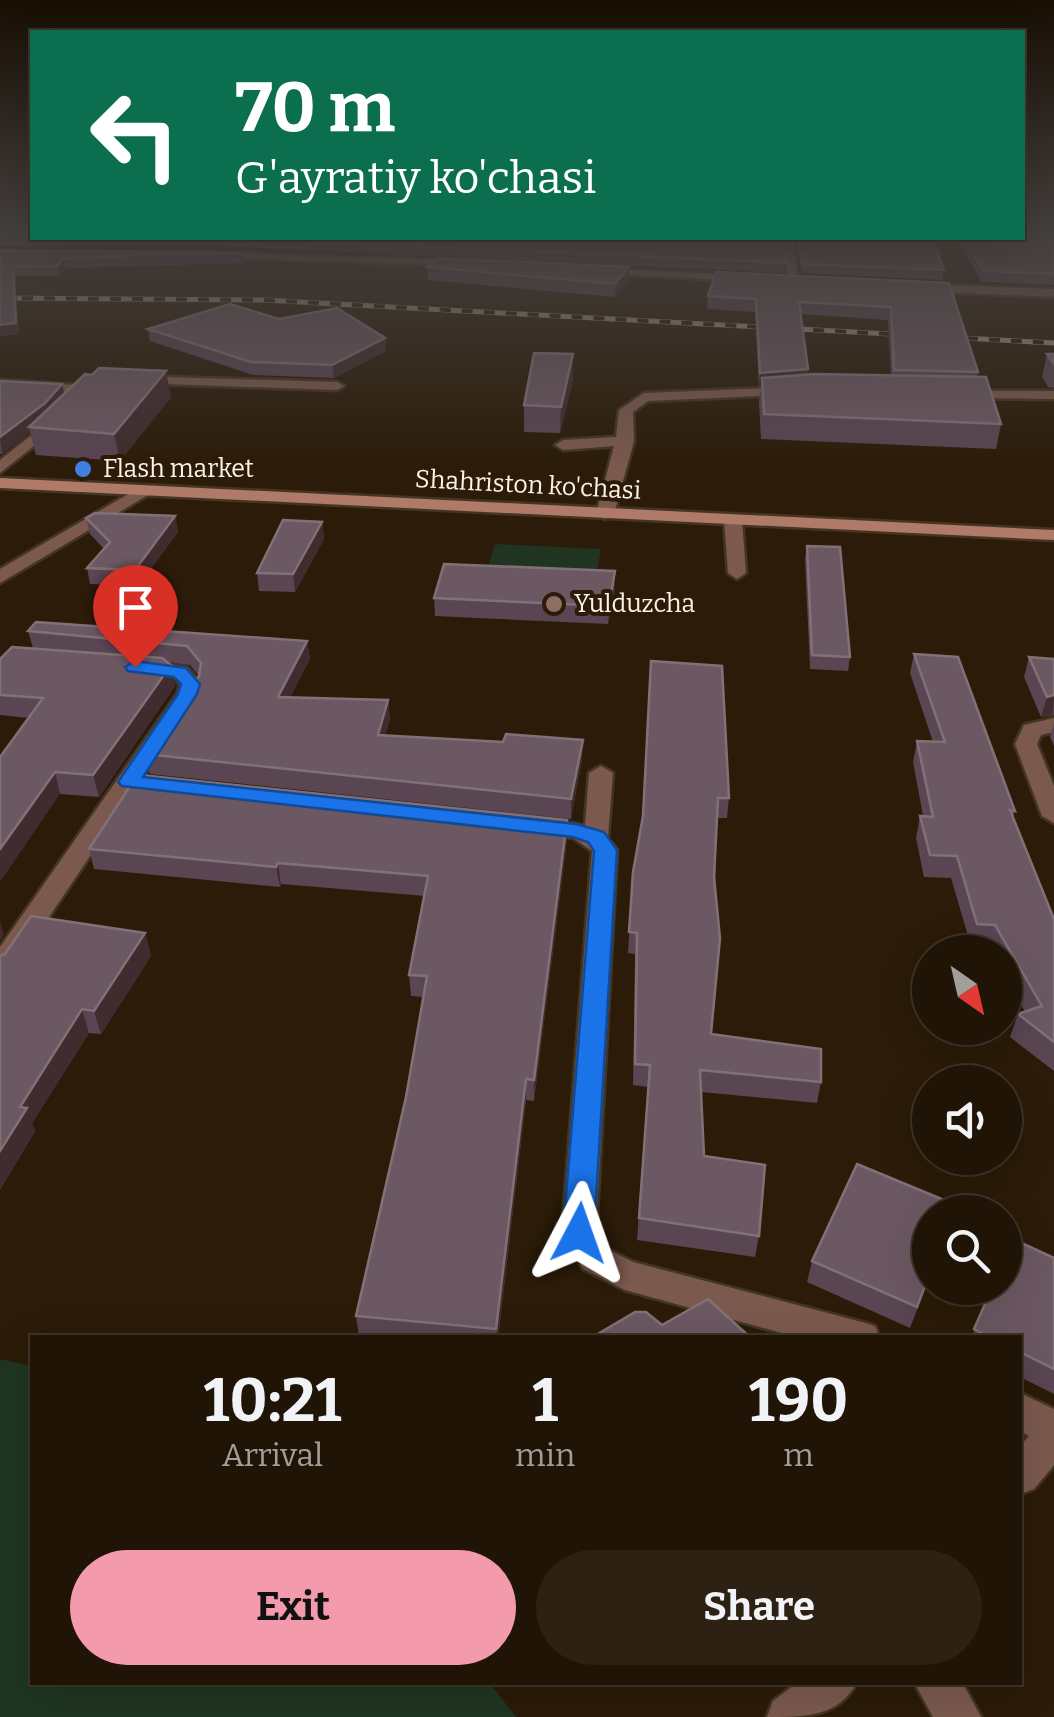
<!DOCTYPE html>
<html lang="en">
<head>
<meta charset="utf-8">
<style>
	:root { --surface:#201406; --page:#2d2114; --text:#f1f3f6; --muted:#a29e9b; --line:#3d3328; --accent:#f39aac }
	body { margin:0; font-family:Bitter,serif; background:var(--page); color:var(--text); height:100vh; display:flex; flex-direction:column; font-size:38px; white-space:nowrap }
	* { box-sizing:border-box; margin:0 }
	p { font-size:32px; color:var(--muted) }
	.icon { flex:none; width:55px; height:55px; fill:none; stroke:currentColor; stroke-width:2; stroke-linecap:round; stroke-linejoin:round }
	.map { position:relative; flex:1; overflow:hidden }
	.panel { position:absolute; left:30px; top:1335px; width:992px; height:350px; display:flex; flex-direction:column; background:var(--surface); border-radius:0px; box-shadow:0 10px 40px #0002,0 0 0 2px var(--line) }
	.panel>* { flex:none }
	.guide { position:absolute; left:30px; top:30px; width:995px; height:210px; border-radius:0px; box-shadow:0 10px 40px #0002,0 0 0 2px var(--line); background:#0b6e4f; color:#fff; overflow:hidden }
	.needle { width:65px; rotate:146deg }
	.fabs { position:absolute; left:912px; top:935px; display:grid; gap:20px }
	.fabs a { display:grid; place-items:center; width:110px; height:110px; border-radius:50%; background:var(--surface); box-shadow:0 10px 40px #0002,0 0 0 2px var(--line); font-size:50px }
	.pin { position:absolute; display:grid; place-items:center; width:85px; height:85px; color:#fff; margin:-102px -42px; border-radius:50% 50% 50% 0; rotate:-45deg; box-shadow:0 0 10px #0007 }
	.pin .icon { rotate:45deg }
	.me { position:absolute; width:110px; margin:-55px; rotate:4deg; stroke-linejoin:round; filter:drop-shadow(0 0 8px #0008) }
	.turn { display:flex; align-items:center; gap:35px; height:210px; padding:0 40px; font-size:45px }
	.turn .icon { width:130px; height:130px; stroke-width:2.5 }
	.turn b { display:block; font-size:70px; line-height:85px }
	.eta { display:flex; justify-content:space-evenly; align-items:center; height:170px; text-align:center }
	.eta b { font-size:60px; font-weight:700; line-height:70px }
	.button { display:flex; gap:20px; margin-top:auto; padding:20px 40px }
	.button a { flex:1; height:115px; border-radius:60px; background:var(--accent); color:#111; font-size:40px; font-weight:700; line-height:115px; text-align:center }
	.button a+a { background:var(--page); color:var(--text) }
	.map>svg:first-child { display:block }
	.green { fill:#1f3521 }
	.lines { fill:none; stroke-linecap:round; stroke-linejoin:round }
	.lane-casing { stroke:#443523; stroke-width:5 }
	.street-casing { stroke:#443523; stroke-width:5 }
	.secondary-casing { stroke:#443523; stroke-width:5 }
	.lane { fill:#7b594e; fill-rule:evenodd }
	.street { fill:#7b594e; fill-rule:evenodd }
	.secondary { fill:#b07a68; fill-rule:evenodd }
	.rail-casing { stroke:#9e9182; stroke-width:5 }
	.rail { stroke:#2b1b08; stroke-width:4; stroke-dasharray:11; stroke-linecap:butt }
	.wall { fill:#5a4552; fill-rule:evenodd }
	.shaded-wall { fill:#402c2e }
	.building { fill:#6c5862; stroke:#827077; stroke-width:2.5 }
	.route { fill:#1a73e8; stroke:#114b97; stroke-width:2.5 }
	.shop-dot { fill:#3f7fe0; stroke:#2b1b08; stroke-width:4 }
	.education-dot { fill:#8d6e63; stroke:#2b1b08; stroke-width:4 }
	.labels { text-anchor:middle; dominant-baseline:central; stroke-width:8; stroke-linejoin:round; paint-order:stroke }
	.far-poi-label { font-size:25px; fill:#fdf2e6; stroke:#2b1b08; text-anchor:start }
	.far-street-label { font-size:25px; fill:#fdf2e6; stroke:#2b1b08 }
</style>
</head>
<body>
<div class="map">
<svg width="1054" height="1717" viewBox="0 0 1054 1717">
	<rect width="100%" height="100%" fill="#2b1b08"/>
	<g class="green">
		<path d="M 495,544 L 601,549 L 597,571 L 488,567 Z"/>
		<path d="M 0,1359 L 32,1366 L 32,1682 L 490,1683 L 516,1717 L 0,1717 Z"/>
	</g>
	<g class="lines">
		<defs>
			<g id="lane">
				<path d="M 131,376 L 337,382 L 344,386 L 337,390 L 136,383 L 129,379 Z"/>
				<path d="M 0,380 L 90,386 L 97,390 L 90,394 L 0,388 Z"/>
				<path d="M 795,387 L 800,388 L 800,394 L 648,401 L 633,412 L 634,441 L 614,514 L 605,519 L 596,514 L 614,446 L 563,450 L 555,445 L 563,440 L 616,437 L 619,410 L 644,393 Z"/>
				<path d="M 954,391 L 1054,391 L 1054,399 L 959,398 L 954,397 Z"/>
				<path d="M 53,418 L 65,421 L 0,473 L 0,460 Z"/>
				<path d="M 733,515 L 742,520 L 746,573 L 737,579 L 728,573 L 724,520 Z"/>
				<path d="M 601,766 L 613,773 L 608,837 L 596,845 L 584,837 L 589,773 Z"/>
				<path d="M 798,1682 L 857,1682 C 839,1717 805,1717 767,1717 L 773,1701 Z"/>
			</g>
			<g id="street">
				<path d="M 783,238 L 793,238 L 798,283 L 788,281 Z"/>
				<path d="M 166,251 L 465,260 L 471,263 L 465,266 L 170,256 Z"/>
				<path d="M 591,268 L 744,275 L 750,278 L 744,281 L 595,273 Z"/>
				<path d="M 919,284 L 1054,289 L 1054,297 L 915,291 Z"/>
				<path d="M 142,486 L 150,491 L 148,495 L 0,583 L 0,569 Z"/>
				<path d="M 140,661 L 187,667 L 201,684 L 199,694 L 10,975 L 0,978 L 0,947 L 177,694 L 180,685 L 174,677 L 133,671 L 130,667 L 133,663 Z"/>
				<path d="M 1054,718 L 1054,732 L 1041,735 L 1037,744 L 1054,786 L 1054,823 L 1042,816 L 1015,744 L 1024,725 Z"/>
				<path d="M 532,819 C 564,821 597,822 617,850 L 596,1231 L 607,1249 L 633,1262 L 862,1322 L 875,1326 L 880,1338 L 800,1338 L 625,1290 L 583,1269 L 562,1233 L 592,851 L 573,838 L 523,831 L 520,826 Z"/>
				<path d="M 1020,1393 L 1054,1409 L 1054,1465 L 1034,1489 L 1020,1494 L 1020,1446 L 1029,1436 L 1020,1431 Z"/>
				<path d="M 914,1682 L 962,1682 L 981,1717 L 933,1717 Z"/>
			</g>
			<path id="secondary" d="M 0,478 L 1054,530 L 1054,540 L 0,488 Z"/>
		</defs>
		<use href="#lane" class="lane-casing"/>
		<use href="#street" class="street-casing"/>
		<use href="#secondary" class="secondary-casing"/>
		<use href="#lane" class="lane"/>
		<use href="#street" class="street"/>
		<use href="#secondary" class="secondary"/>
		<defs>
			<path id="rail" d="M 0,298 L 264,300 L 1054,343"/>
		</defs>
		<use href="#rail" class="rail-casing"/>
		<use href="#rail" class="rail"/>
	</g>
	<g class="wall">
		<path d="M 0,232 L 782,238 L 785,263 L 784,273 L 224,246 L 0,246 Z"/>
		<path d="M 1054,232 L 1054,285 L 982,282 L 955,238 L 1022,238 Z"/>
		<path d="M 794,238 L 933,238 L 944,270 L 942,280 L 802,273 Z"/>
		<path d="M 0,250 L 245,253 L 246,263 L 66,268 L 59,276 L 15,276 L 19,334 L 0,336 Z"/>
		<path d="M 427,267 L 629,280 L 614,297 L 428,280 Z"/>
		<path d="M 949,283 L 978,372 L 977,377 L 1001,424 L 996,449 L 761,439 L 759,402 L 761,386 L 759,387 L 755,312 L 707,309 L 708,296 ZM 801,314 L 888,320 L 891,375 L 807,374 L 808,369 Z"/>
		<path d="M 279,319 L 385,338 L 386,351 L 334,378 L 253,375 L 150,341 L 148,329 Z"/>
		<path d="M 573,354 L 573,379 L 560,433 L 524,432 L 524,405 Z"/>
		<path d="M 1047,354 L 1054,354 L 1054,388 L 1048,387 L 1042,377 Z"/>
		<path d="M 0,381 L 64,394 L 171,397 L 120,461 L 36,455 L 30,432 L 2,454 L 0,454 Z"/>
		<path d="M 175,516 L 178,532 L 138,586 L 90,584 L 87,568 L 104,549 L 90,534 L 86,518 Z"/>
		<path d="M 322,522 L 324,539 L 295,592 L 259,591 L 257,573 Z"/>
		<path d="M 807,546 L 850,657 L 848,671 L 810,669 L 805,559 Z"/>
		<path d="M 615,589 L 608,624 L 435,616 L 434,598 Z"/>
		<path d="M 28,631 L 307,641 L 310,659 L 290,697 L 388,700 L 390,719 L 385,735 L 582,759 L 571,819 L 150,774 L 145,754 L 199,676 L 190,665 L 168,662 L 175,686 L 99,797 L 60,794 L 29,718 L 0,715 L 0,659 L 33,648 Z"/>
		<path d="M 914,654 L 1015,811 L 1013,818 L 1054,919 L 1054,1071 L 1010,1037 L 1018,1014 L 1025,1012 L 1005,976 L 1005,952 L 991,952 L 988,947 L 971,946 L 951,878 L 924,877 L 916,838 L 920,816 L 923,816 L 913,762 L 917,741 L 933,742 L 910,673 Z"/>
		<path d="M 1029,657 L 1054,659 L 1054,715 L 1041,717 L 1024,677 Z"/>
		<path d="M 651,661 L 729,798 L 727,818 L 717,818 L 711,1034 L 821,1082 L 817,1103 L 701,1092 L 704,1156 L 759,1236 L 755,1257 L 637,1240 L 648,1087 L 633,1085 L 635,954 L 628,953 L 633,872 L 642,818 Z"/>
		<path d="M 1054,723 L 1054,746 L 1050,737 Z"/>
		<path d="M 128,780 L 567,840 L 534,1101 L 526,1100 L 498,1338 L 359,1337 L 356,1316 L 406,1097 L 424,997 L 411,996 L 409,975 L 425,896 L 281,884 L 280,887 L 94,869 L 89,849 L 129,787 Z"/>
		<path d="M 145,933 L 151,956 L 101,1034 L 89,1033 L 32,1123 L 35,1131 L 0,1190 L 0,956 Z"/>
		<path d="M 1054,1258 L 1054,1394 L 1020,1377 L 1020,1338 L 971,1338 L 992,1288 Z"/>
		<path d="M 812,1261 L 930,1276 L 910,1328 L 807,1282 Z"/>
	</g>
	<g class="shaded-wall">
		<path d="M 64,258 L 66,268 L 59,276 L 57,266 Z"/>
		<path d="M 13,267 L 15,276 L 19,334 L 0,336 L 0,325 Z"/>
		<path d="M 629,267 L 629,280 L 614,297 L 615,284 Z"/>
		<path d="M 385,338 L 386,351 L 334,378 L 332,365 Z"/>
		<path d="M 573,354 L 573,379 L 560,433 L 561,407 Z"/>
		<path d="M 808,369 L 806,383 L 762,378 L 761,386 L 759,387 L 760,373 Z"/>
		<path d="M 166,371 L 171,397 L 120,461 L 114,434 Z"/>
		<path d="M 62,384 L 66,399 L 29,427 L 30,432 L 2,454 L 0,437 Z"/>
		<path d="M 175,516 L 178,532 L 138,586 L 135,570 Z"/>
		<path d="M 322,522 L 324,539 L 295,592 L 293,574 Z"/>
		<path d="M 615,571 L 615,589 L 608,624 L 609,606 Z"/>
		<path d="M 307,641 L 310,659 L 280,716 L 278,697 Z"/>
		<path d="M 171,665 L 175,686 L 99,797 L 93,775 Z"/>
		<path d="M 1054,695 L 1053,714 L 1041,717 L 1047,697 Z"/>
		<path d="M 388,700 L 390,719 L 380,754 L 378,735 Z"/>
		<path d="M 583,740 L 582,759 L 571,819 L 571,799 Z"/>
		<path d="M 55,772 L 60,794 L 0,882 L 0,849 Z"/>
		<path d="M 567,820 L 567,840 L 534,1101 L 534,1080 Z"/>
		<path d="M 278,863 L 281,884 L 280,887 L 276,867 Z"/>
		<path d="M 0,921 L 4,934 L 0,941 Z"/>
		<path d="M 145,933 L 151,956 L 101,1034 L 94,1011 Z"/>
		<path d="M 82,1009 L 89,1033 L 32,1123 L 35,1131 L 0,1190 L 0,1151 L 20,1107 Z"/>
		<path d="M 526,1079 L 526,1100 L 498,1338 L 496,1338 Z"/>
	</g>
	<g class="building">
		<rect x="0" y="232" width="32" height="5"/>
		<path d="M 1022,232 L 1054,232 L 1054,274 L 984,271 L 963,238 L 1022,238 Z"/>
		<path d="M 237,238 L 781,238 L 785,263 Z"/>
		<path d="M 797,238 L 933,238 L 944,270 L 803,264 Z"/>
		<path d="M 0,250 L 245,253 L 64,258 L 57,266 L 13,267 L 16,323 L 0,325 Z"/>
		<path d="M 436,258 L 629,267 L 615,284 L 427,267 Z"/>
		<path d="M 716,272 L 949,283 L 978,372 L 894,370 L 891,307 L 799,302 L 808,369 L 760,373 L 756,299 L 708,296 Z"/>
		<path d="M 230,304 L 279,319 L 337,308 L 385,338 L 332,365 L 251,362 L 148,329 Z"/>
		<path d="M 534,353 L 573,354 L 561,407 L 524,405 Z"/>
		<path d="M 1047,354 L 1054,354 L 1054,364 Z"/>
		<path d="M 99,368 L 166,371 L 114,434 L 29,427 L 85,374 L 92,375 Z"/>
		<path d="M 815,374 L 986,377 L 1001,424 L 764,414 L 762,378 Z"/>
		<path d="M 0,381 L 62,384 L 45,403 L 0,437 Z"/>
		<path d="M 95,513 L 175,516 L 135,570 L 87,568 L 110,542 L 86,518 Z"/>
		<path d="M 283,520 L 322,522 L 293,574 L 257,573 Z"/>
		<path d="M 807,546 L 840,547 L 850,657 L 812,655 Z"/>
		<path d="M 444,564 L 615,571 L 609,606 L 434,598 Z"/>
		<path d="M 36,622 L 307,641 L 278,697 L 388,700 L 378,735 L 503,742 L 506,734 L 583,740 L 571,799 L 145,754 L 199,676 L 201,663 L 187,646 L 28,631 Z"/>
		<path d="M 12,647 L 162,658 L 171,665 L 93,775 L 55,772 L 0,849 L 0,757 L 43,698 L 0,695 L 0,659 Z"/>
		<path d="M 914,654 L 958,657 L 1015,811 L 1010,810 L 1054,919 L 1054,1042 L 1018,1014 L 1042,1006 L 995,925 L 977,924 L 957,856 L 930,855 L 920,816 L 933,817 L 917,741 L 945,742 Z"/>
		<path d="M 1029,657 L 1054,659 L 1054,695 L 1047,697 Z"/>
		<path d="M 651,661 L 722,666 L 729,798 L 718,798 L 714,877 L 720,938 L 711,1034 L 821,1049 L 821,1082 L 700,1070 L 704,1156 L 765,1165 L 759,1236 L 639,1218 L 650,1065 L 635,1064 L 637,933 L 629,932 L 633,872 L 643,816 Z"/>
		<path d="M 131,774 L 567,820 L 534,1080 L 526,1079 L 496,1329 L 356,1316 L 406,1097 L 427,976 L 409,975 L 428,876 L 278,863 L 276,867 L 89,849 L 134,780 L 128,780 Z"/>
		<path d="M 31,916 L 145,933 L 94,1011 L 82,1009 L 20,1107 L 27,1108 L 0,1151 L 0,956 L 5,954 Z"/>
		<path d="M 857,1164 L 956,1205 L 953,1212 L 930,1212 L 930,1273 L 917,1307 L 812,1261 Z"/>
		<path d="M 1013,1239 L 1054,1258 L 1054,1369 L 1020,1352 L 1020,1338 L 990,1338 L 974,1329 L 992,1288 L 1005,1288 L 1005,1258 Z"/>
		<path d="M 708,1299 L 751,1338 L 591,1338 L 635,1312 L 646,1312 L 662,1325 Z"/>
	</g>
	<linearGradient id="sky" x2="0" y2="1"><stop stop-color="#180f04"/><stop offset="0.49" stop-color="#443f3d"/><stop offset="1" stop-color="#443f3d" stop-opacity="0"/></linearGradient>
	<rect width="1054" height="472" fill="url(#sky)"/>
	<path class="route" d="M 135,661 L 186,668 L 200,684 L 197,694 L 143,777 L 576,824 L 604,832 L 617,850 L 594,1233 L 590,1242 L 579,1246 L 568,1242 L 563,1233 L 594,851 L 588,842 L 573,837 L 122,786 L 118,782 L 178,694 L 181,684 L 174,677 L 128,671 L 125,667 Z"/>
	<circle class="shop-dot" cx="83" cy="469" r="10"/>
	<circle class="education-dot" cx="554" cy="604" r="10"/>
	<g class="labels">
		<g class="far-poi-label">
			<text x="103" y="469">Flash market</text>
			<text x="574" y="604">Yulduzcha</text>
		</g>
		<g class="far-street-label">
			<text transform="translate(528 485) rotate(3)">Shahriston ko'chasi</text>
		</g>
	</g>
</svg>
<div class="fabs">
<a><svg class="needle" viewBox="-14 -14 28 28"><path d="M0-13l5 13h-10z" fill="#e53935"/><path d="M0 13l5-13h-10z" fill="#a29e9b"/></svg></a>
<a><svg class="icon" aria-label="sound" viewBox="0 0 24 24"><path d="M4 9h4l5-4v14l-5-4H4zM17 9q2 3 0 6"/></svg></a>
<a><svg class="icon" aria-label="search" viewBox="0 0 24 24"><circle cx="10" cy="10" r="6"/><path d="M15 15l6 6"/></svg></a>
</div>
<div class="pin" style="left:135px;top:667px;background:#d93025"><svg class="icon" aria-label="arrive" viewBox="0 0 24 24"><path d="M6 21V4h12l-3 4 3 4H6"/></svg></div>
<svg class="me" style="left:579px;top:1233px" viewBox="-20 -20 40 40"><path d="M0-17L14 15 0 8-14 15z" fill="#1a73e8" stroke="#fff" stroke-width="4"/></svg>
<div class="guide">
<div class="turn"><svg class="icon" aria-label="left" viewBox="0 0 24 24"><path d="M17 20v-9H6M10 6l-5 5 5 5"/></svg><div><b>70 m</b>G'ayratiy ko'chasi</div></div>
</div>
<section class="panel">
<div class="eta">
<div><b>10:21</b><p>Arrival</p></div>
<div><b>1</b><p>min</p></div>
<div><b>190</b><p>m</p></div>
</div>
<div class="button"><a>Exit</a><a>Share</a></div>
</section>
</div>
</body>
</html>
